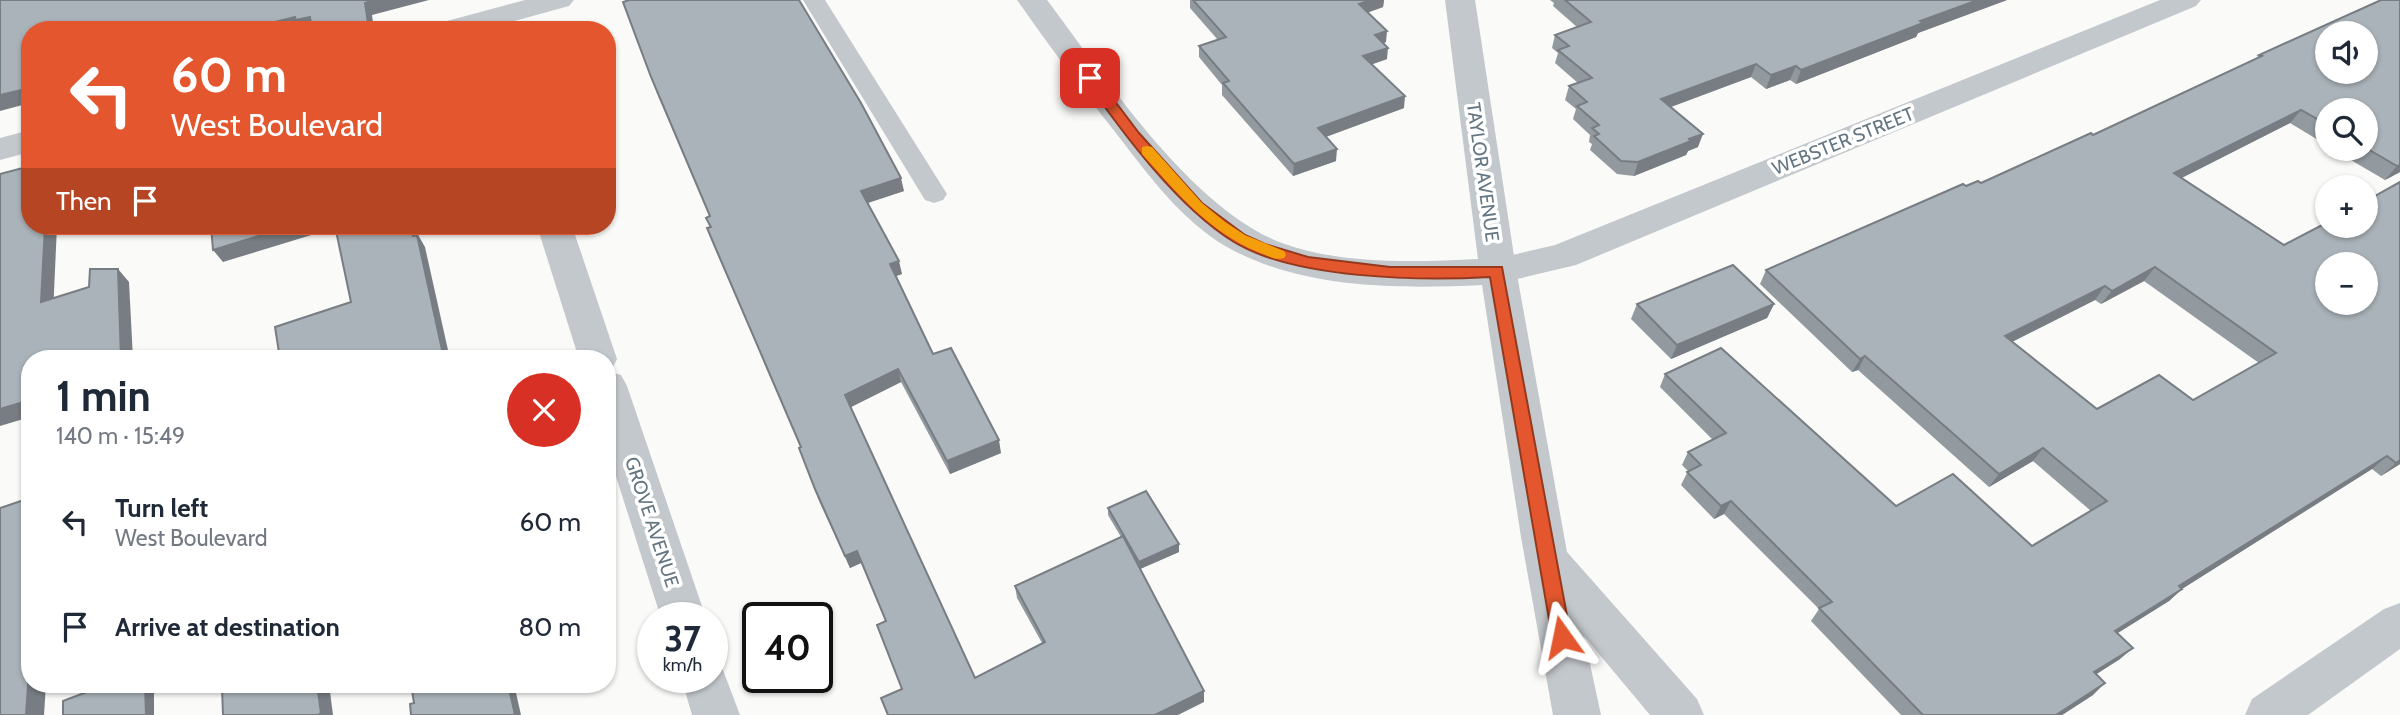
<!DOCTYPE html>
<html lang="en">
<head>
<meta charset="utf-8">
<style>
	:root { --surface:#fff; --page:#f6f6f7; --text:#1f2937; --muted:#747a83 }
	body { margin:0; font-family:Cabin,sans-serif; background:var(--page); color:var(--text); height:100vh; display:flex; flex-direction:column; font-size:26px; white-space:nowrap }
	* { box-sizing:border-box; margin:0 }
	p { font-size:23px; color:var(--muted) }
	.icon { flex:none; width:38px; height:38px; fill:none; stroke:currentColor; stroke-width:2; stroke-linecap:round; stroke-linejoin:round }
	.map { position:relative; flex:1; overflow:hidden }
	.sheet { position:absolute; left:21px; top:350px; width:595px; height:343px; display:flex; flex-direction:column; background:var(--surface); border-radius:28px; box-shadow:0 2px 5px #0004 }
	.sheet>* { flex:none }
	.banner { position:absolute; left:21px; top:21px; width:595px; height:214px; border-radius:28px; box-shadow:0 2px 5px #0004; background:#e4572e; color:#fff; overflow:hidden }
	.controls { position:absolute; left:2315px; top:21px; display:grid; gap:14px }
	.controls a { display:grid; place-items:center; width:63px; height:63px; border-radius:50%; background:var(--surface); box-shadow:0 2px 5px #0004; font-size:35px }
	.speed { position:absolute; left:637px; top:602px; display:flex; gap:14px; font-size:35px; font-weight:700; text-align:center }
	.speed>* { display:grid; place-content:center; width:91px; height:91px; border-radius:50%; background:var(--surface); box-shadow:0 2px 5px #0004; line-height:1 }
	.speed small { font-size:18px; font-weight:400 }
	.speed .limit { border:4px solid #111; border-radius:10px; background:#fff; color:#111 }
	.pin { position:absolute; display:grid; place-items:center; width:60px; height:60px; color:#fff; margin:-30px; border-radius:14px; box-shadow:0 4px 10px #0006 }
	.me { position:absolute; width:77px; margin:-38px; rotate:348deg; stroke-linejoin:round; filter:drop-shadow(0 0 5px #0008) }
	.turn { display:flex; align-items:center; gap:24px; height:147px; padding:0 35px; font-size:32px }
	.turn .icon { width:91px; height:91px; stroke-width:2.5 }
	.turn b { display:block; font-size:49px; line-height:60px }
	.then { display:flex; align-items:center; height:66px; padding:0 35px; background:#0003; gap:14px; font-size:26px }
	.round { display:grid; place-items:center; flex:none; width:74px; height:74px; border-radius:37px; background:var(--page) }
	.overview { display:flex; align-items:center; justify-content:space-between; height:119px; padding:0 35px }
	h1 { font-size:42px; font-weight:800; line-height:52px }
	ul { padding:0; list-style:none }
	li { display:flex; align-items:center; gap:21px; height:105px; padding:0 35px }
	li div { flex:1 }
	li b { display:block; font-size:26px }
	li em { font-style:normal }
	.map>svg:first-child { display:block }
	.lines { fill:none; stroke-linecap:round; stroke-linejoin:round }
	.service { fill:#c3c8cc; fill-rule:evenodd }
	.minor { fill:#c3c8cc; fill-rule:evenodd }
	.tertiary { fill:#c3c8cc; fill-rule:evenodd }
	.wall { fill:#929a9f; fill-rule:evenodd }
	.shaded-wall { fill:#777d82 }
	.building { fill:#aab3b9; stroke:#777d82; stroke-width:2; fill-rule:evenodd }
	.route { fill:#e4572e; stroke:#94391e; stroke-width:2 }
	.slow { fill:#f59e0b }
	.labels { text-anchor:middle; dominant-baseline:central; stroke-width:7; stroke-linejoin:round; paint-order:stroke }
	.street-label { font-size:19px; fill:#657683; stroke:#fff }
</style>
</head>
<body>
<div class="map">
<svg width="2400" height="715" viewBox="0 0 2400 715">
	<rect width="100%" height="100%" fill="#fafaf8"/>
	<g class="lines">
		<path class="service" d="M 803,0 L 825,0 L 947,194 L 943,200 L 934,203 L 925,200 Z"/>
		<g class="minor">
			<path d="M 525,0 L 574,0 L 569,6 L 482,30 L 432,30 L 436,24 Z"/>
			<path d="M 2160,0 L 2201,0 L 2196,6 L 1576,265 L 1496,284 L 1483,280 L 1478,271 L 1483,262 L 1555,245 Z"/>
			<path d="M 30,130 L 30,152 L 0,160 L 0,138 Z"/>
			<path d="M 537,226 L 572,226 L 617,359 L 612,369 L 607,371 L 607,359 L 579,359 Z"/>
			<path d="M 607,371 L 621,375 L 627,386 L 706,618 L 661,618 L 607,448 Z"/>
			<path d="M 2400,603 L 2400,649 L 2308,715 L 2245,715 L 2252,699 L 2384,609 Z"/>
			<path d="M 712,659 L 720,662 L 740,715 L 692,715 L 681,677 L 712,677 Z"/>
		</g>
		<path class="tertiary" d="M 1017,0 L 1047,0 C 1105,77 1191,209 1282,243 C 1342,265 1415,262 1478,259 L 1445,0 L 1475,0 L 1516,269 L 1567,552 L 1697,699 L 1704,715 L 1650,715 L 1584,636 L 1601,715 L 1553,715 L 1521,537 L 1482,285 C 1398,289 1302,289 1227,247 C 1182,221 1150,177 1119,137 C 1084,93 1050,47 1017,0 Z"/>
	</g>
	<g class="wall">
		<path d="M 1190,0 L 1384,0 L 1383,7 L 1367,13 L 1386,42 L 1384,43 L 1387,59 L 1372,64 L 1404,108 L 1326,137 L 1336,161 L 1293,176 L 1222,95 L 1222,85 L 1199,57 L 1199,46 L 1218,40 L 1190,8 Z"/>
		<path d="M 1550,0 L 2007,0 L 1918,33 L 1916,37 L 1796,84 L 1790,80 L 1766,89 L 1751,77 L 1671,107 L 1698,147 L 1688,151 L 1686,155 L 1634,176 L 1617,174 L 1590,150 L 1592,144 L 1589,142 L 1590,135 L 1573,119 L 1576,109 L 1565,100 L 1569,86 L 1578,83 L 1555,63 L 1558,53 L 1552,48 L 1555,35 L 1577,27 L 1553,6 L 1554,3 Z"/>
		<path d="M 2400,0 L 2400,172 L 2385,180 L 2332,149 L 2366,149 L 2366,110 L 2328,110 L 2328,146 L 2290,123 L 2181,178 L 2284,245 L 2400,182 L 2400,464 L 2381,476 L 2372,469 L 2182,589 L 2169,601 L 2117,633 L 2120,659 L 2096,674 L 2093,695 L 2062,715 L 1901,715 L 1811,621 L 1819,609 L 1724,514 L 1714,519 L 1681,485 L 1688,471 L 1682,465 L 1688,452 L 1713,440 L 1660,387 L 1665,374 L 1896,506 L 2032,546 L 2091,511 L 2033,461 L 1989,487 L 1858,370 L 1852,372 L 1760,284 L 1766,270 L 1966,186 L 1981,183 L 2093,135 L 2255,60 L 2259,55 ZM 2144,281 L 2259,363 L 2193,400 L 2097,409 L 2012,342 L 2095,300 L 2101,304 Z"/>
		<path d="M 656,91 L 904,191 L 868,203 L 902,274 L 896,276 L 933,354 L 1001,453 L 950,474 L 901,382 L 851,407 L 975,678 L 1042,643 L 1017,598 L 1015,586 L 1121,537 L 1108,515 L 1108,508 L 1179,544 L 1179,552 L 1140,569 L 1204,702 L 902,689 L 886,622 L 861,563 L 850,568 L 819,501 L 799,448 L 801,447 L 712,242 L 707,228 L 710,228 L 706,218 L 710,217 Z"/>
		<path d="M 1637,304 L 1774,304 L 1767,318 L 1671,359 L 1631,319 Z"/>
	</g>
	<g class="shaded-wall">
		<path d="M 374,0 L 429,0 L 372,15 L 374,30 L 369,30 L 365,3 Z"/>
		<path d="M 1371,0 L 1384,0 L 1383,7 L 1357,16 L 1359,4 Z"/>
		<path d="M 1978,0 L 2007,0 L 1918,33 L 1916,37 L 1796,84 L 1801,70 L 1920,21 Z"/>
		<path d="M 295,17 L 310,17 L 316,30 L 243,30 Z"/>
		<path d="M 1387,31 L 1386,42 L 1373,47 L 1375,35 Z"/>
		<path d="M 1388,48 L 1387,59 L 1362,68 L 1363,56 Z"/>
		<path d="M 1756,64 L 1751,77 L 1657,112 L 1661,99 Z"/>
		<path d="M 1796,66 L 1790,80 L 1766,89 L 1771,75 Z"/>
		<path d="M 30,88 L 30,103 L 0,111 L 0,95 Z"/>
		<path d="M 1405,96 L 1404,108 L 1317,140 L 1318,128 Z"/>
		<path d="M 2301,110 L 2290,123 L 2164,187 L 2174,173 Z"/>
		<path d="M 1703,134 L 1698,147 L 1688,151 L 1686,155 L 1634,176 L 1638,162 Z"/>
		<path d="M 1337,149 L 1336,161 L 1293,176 L 1294,164 Z"/>
		<path d="M 2400,165 L 2400,172 L 2385,180 L 2397,166 Z"/>
		<path d="M 901,178 L 904,191 L 864,204 L 861,191 Z"/>
		<path d="M 45,226 L 57,226 L 53,314 L 41,302 Z"/>
		<path d="M 291,226 L 341,226 L 223,262 L 213,250 Z"/>
		<path d="M 409,226 L 413,226 L 425,247 L 450,359 L 444,359 L 413,236 Z"/>
		<path d="M 899,261 L 902,274 L 893,277 L 890,264 Z"/>
		<path d="M 2155,267 L 2144,281 L 2101,304 L 2112,291 Z"/>
		<path d="M 118,269 L 129,282 L 133,359 L 121,359 Z"/>
		<path d="M 2105,286 L 2095,300 L 1996,350 L 2005,336 Z"/>
		<path d="M 1774,304 L 1767,318 L 1671,359 L 1677,345 Z"/>
		<path d="M 1865,356 L 1858,370 L 1852,372 L 1860,359 Z"/>
		<path d="M 898,369 L 901,382 L 849,408 L 845,395 Z"/>
		<path d="M 30,400 L 30,417 L 0,426 L 0,409 Z"/>
		<path d="M 999,440 L 1001,453 L 950,474 L 947,461 Z"/>
		<path d="M 2043,448 L 2033,461 L 1989,487 L 1999,474 Z"/>
		<path d="M 2387,456 L 2372,469 L 2166,599 L 2179,586 Z"/>
		<path d="M 2400,460 L 2400,464 L 2381,476 L 2396,463 Z"/>
		<path d="M 1731,501 L 1724,514 L 1714,519 L 1721,506 Z"/>
		<path d="M 1179,544 L 1179,552 L 1140,569 L 1139,562 Z"/>
		<path d="M 857,551 L 861,563 L 850,568 L 845,556 Z"/>
		<path d="M 2182,589 L 2169,601 L 2102,643 L 2115,631 Z"/>
		<path d="M 2133,648 L 2120,659 L 2081,684 L 2094,672 Z"/>
		<path d="M 30,655 L 30,684 L 46,684 L 44,715 L 26,715 Z"/>
		<path d="M 2105,683 L 2093,695 L 2062,715 L 2056,715 Z"/>
		<path d="M 145,684 L 154,684 L 154,715 L 146,715 Z"/>
		<path d="M 317,684 L 329,684 L 333,715 L 318,715 Z"/>
		<path d="M 508,684 L 514,684 L 521,715 L 515,715 Z"/>
		<path d="M 1204,691 L 1204,702 L 1178,715 L 1155,715 Z"/>
	</g>
	<g class="building">
		<path d="M 0,0 L 374,0 L 365,3 L 369,30 L 312,30 L 310,17 L 296,20 L 295,17 L 243,30 L 30,30 L 30,88 L 0,95 Z"/>
		<path d="M 629,0 L 799,0 L 861,103 L 901,178 L 861,191 L 899,261 L 890,264 L 933,354 L 951,348 L 999,440 L 947,461 L 898,369 L 845,395 L 975,678 L 1045,642 L 1015,586 L 1123,536 L 1204,691 L 1155,715 L 888,715 L 881,698 L 902,689 L 877,625 L 886,621 L 857,551 L 845,556 L 815,489 L 799,448 L 801,447 L 707,228 L 711,227 L 706,218 L 710,216 L 651,77 L 623,2 Z"/>
		<path d="M 1193,0 L 1371,0 L 1359,4 L 1387,31 L 1375,35 L 1388,48 L 1363,56 L 1405,96 L 1318,128 L 1337,149 L 1294,164 L 1223,83 L 1229,81 L 1199,46 L 1226,37 Z"/>
		<path d="M 1565,0 L 1978,0 L 1920,21 L 1923,23 L 1801,70 L 1796,66 L 1771,75 L 1756,64 L 1661,99 L 1703,134 L 1689,139 L 1691,141 L 1638,162 L 1621,161 L 1594,136 L 1599,134 L 1592,128 L 1599,125 L 1577,106 L 1587,102 L 1569,86 L 1592,78 L 1558,50 L 1569,46 L 1555,35 L 1591,22 Z"/>
		<path d="M 2381,0 L 2400,0 L 2400,165 L 2397,166 L 2366,148 L 2366,110 L 2328,110 L 2328,125 L 2301,110 L 2174,173 L 2284,245 L 2328,222 L 2328,226 L 2366,226 L 2366,201 L 2400,182 L 2400,460 L 2396,463 L 2387,456 L 2179,586 L 2182,589 L 2115,631 L 2133,648 L 2094,672 L 2105,683 L 2056,715 L 1923,715 L 1819,608 L 1832,602 L 1731,501 L 1721,506 L 1687,472 L 1701,465 L 1688,452 L 1726,433 L 1665,374 L 1721,348 L 1896,506 L 1953,474 L 2032,546 L 2107,501 L 2043,448 L 1999,474 L 1865,356 L 1860,359 L 1766,270 L 1963,184 L 1966,186 L 1978,181 L 1981,183 L 2091,133 L 2093,135 L 2262,56 L 2259,55 ZM 2328,33 L 2366,33 L 2366,72 L 2328,72 ZM 2328,264 L 2366,264 L 2366,303 L 2328,303 ZM 2155,267 L 2276,353 L 2193,400 L 2159,375 L 2097,409 L 2005,336 L 2105,286 L 2112,291 Z"/>
		<path d="M 30,166 L 30,226 L 45,226 L 41,302 L 89,287 L 90,269 L 118,269 L 121,359 L 30,359 L 30,400 L 0,409 L 0,174 Z"/>
		<path d="M 211,226 L 291,226 L 213,250 Z"/>
		<path d="M 335,226 L 410,226 L 413,236 L 417,235 L 444,359 L 280,359 L 275,327 L 351,302 Z"/>
		<path d="M 1733,265 L 1774,304 L 1677,345 L 1637,304 Z"/>
		<path d="M 1146,491 L 1179,544 L 1139,562 L 1108,508 Z"/>
		<path d="M 30,498 L 30,655 L 26,715 L 0,715 L 0,508 Z"/>
		<path d="M 108,684 L 145,684 L 146,715 L 63,715 L 63,701 Z"/>
		<path d="M 232,684 L 317,684 L 321,713 L 318,715 L 223,715 L 222,688 Z"/>
		<path d="M 411,684 L 508,684 L 515,715 L 411,715 L 410,704 L 414,703 Z"/>
	</g>
	<path class="route" d="M 1090,74 L 1095,75 L 1139,133 L 1202,203 L 1245,235 L 1265,244 L 1308,257 L 1390,267 L 1502,267 L 1571,637 L 1568,643 L 1562,645 L 1555,643 L 1552,637 L 1490,277 C 1420,281 1295,279 1234,242 C 1177,207 1122,132 1084,78 Z"/>
	<path class="slow" d="M 1147,146 L 1152,147 L 1202,203 L 1225,222 L 1245,235 L 1284,251 L 1286,255 L 1284,258 C 1275,261 1267,255 1258,252 C 1208,231 1178,194 1142,154 L 1142,147 Z"/>
	<g class="labels">
		<g class="street-label">
			<text transform="translate(1843 141) rotate(-22)">WEBSTER STREET</text>
			<text transform="translate(1483 172) rotate(82)">TAYLOR AVENUE</text>
			<text transform="translate(652 522) rotate(72)">GROVE AVENUE</text>
		</g>
	</g>
</svg>
<div class="controls">
<a><svg class="icon" aria-label="sound" viewBox="0 0 24 24"><path d="M4 9h4l5-4v14l-5-4H4zM17 9q2 3 0 6"/></svg></a>
<a><svg class="icon" aria-label="search" viewBox="0 0 24 24"><circle cx="10" cy="10" r="6"/><path d="M15 15l6 6"/></svg></a>
<a>+</a>
<a>−</a>
</div>
<div class="speed"><div>37<small>km/h</small></div><div class="limit">40</div></div>
<div class="pin" style="left:1090px;top:78px;background:#d93025"><svg class="icon" aria-label="arrive" viewBox="0 0 24 24"><path d="M6 21V4h12l-3 4 3 4H6"/></svg></div>
<svg class="me" style="left:1562px;top:637px" viewBox="-20 -20 40 40"><path d="M0-17L14 15 0 8-14 15z" fill="#e4572e" stroke="#fff" stroke-width="4"/></svg>
<div class="banner">
<div class="turn"><svg class="icon" aria-label="left" viewBox="0 0 24 24"><path d="M17 20v-9H6M10 6l-5 5 5 5"/></svg><div><b>60 m</b>West Boulevard</div></div>
<div class="then">Then<svg class="icon" aria-label="arrive" viewBox="0 0 24 24"><path d="M6 21V4h12l-3 4 3 4H6"/></svg></div>
</div>
<section class="sheet">
<div class="overview"><div><h1>1 min</h1><p>140 m · 15:49</p></div><a class="round" style="background:#d93025;color:#fff"><svg class="icon" aria-label="close" viewBox="0 0 24 24"><path d="M6 6l12 12M18 6L6 18"/></svg></a></div>
<ul>
<li><svg class="icon" aria-label="left" viewBox="0 0 24 24"><path d="M17 20v-9H6M10 6l-5 5 5 5"/></svg><div><b>Turn left</b><p>West Boulevard</p></div><em>60 m</em></li>
<li><svg class="icon" aria-label="arrive" viewBox="0 0 24 24"><path d="M6 21V4h12l-3 4 3 4H6"/></svg><div><b>Arrive at destination</b></div><em>80 m</em></li>
</ul>
</section>
</div>
</body>
</html>
